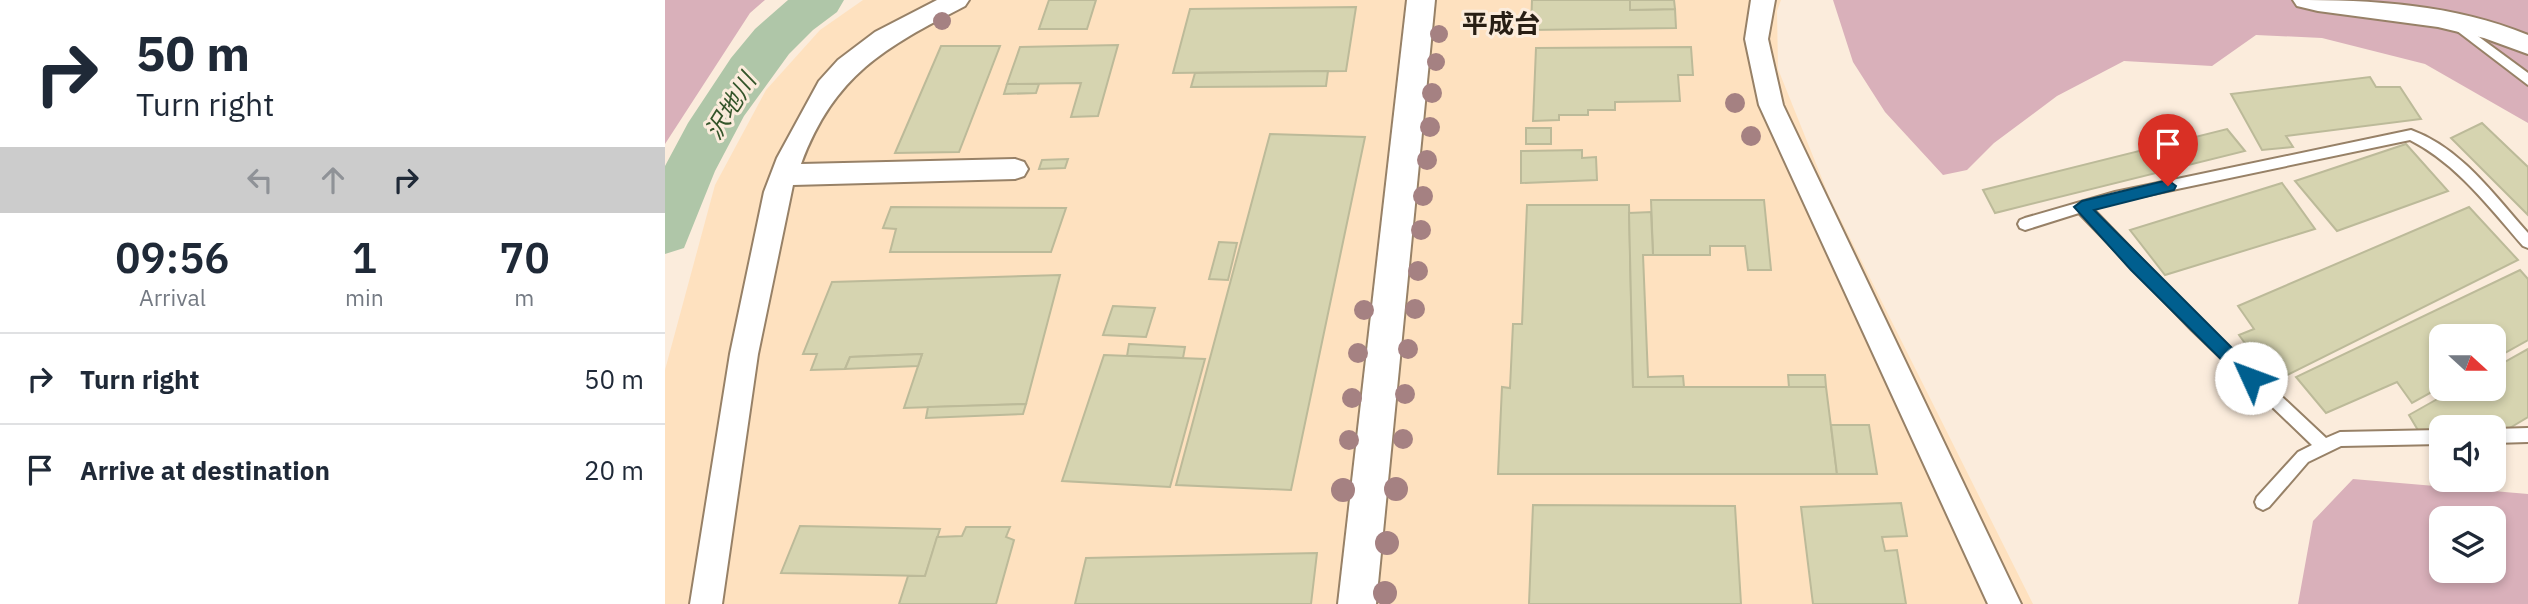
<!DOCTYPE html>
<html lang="en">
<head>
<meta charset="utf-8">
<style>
	:root { --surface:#fff; --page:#f2f2f3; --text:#1f2937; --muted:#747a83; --line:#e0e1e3 }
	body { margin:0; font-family:"IBM Plex Sans","Noto Sans JP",sans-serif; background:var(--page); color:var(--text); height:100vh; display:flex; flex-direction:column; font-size:26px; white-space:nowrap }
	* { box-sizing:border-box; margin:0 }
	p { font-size:23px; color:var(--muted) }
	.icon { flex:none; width:38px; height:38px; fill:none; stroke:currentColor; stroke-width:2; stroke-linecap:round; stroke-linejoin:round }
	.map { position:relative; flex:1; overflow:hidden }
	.side { display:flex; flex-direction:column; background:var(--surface); width:665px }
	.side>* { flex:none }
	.hud { background:#fff; color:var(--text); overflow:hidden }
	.needle { width:46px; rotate:111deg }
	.tools { position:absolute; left:1764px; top:324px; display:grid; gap:14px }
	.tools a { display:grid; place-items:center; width:77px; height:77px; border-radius:14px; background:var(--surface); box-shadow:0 4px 10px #0003; font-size:35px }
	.pin { position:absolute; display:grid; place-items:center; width:60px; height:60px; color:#fff; margin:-72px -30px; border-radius:50% 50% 50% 0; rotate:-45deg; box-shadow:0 0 7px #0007 }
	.pin .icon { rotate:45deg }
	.me { position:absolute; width:77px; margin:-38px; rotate:313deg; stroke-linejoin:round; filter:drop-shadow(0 0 5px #0008) }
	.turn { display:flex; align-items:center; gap:24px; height:147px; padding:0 21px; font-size:32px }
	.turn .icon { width:91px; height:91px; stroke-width:2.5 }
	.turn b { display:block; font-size:49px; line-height:60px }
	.lanes { display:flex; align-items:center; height:66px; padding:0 21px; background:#0003; justify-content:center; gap:35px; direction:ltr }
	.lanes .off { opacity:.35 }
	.eta { display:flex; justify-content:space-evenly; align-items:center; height:119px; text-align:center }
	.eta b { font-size:42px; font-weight:600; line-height:49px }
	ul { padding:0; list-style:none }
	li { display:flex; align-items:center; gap:21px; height:91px; padding:0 21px; border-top:2px solid var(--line) }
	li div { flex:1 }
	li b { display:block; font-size:26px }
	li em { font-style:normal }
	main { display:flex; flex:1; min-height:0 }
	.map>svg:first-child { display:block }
	.built { fill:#fee1bf }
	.forest { fill:#d9b0ba; fill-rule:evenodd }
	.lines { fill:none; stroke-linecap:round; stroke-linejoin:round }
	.river { fill:#afc6a8; fill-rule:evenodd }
	.building { fill:#d6d4b0; stroke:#bcba99; stroke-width:2 }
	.service-casing { stroke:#978167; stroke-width:4 }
	.minor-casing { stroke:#978167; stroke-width:4 }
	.tertiary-casing { stroke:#978167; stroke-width:4 }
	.service { fill:#fff; fill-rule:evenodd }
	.minor { fill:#fff; fill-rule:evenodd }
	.tertiary { fill:#fff; fill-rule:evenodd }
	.tree { fill:#a58182 }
	.route { fill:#005f8f; stroke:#003e5d; stroke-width:2 }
	.labels { text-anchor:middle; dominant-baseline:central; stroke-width:6; stroke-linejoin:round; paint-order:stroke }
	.water-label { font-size:24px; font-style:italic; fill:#34552a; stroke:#fbecdc }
	.quarter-label { font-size:26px; font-weight:bold; fill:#271e14; stroke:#fbecdc }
</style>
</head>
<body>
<main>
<section class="side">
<div class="hud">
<div class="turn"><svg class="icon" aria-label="right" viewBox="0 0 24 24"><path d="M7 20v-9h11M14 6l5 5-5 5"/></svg><div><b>50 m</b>Turn right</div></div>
<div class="lanes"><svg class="icon off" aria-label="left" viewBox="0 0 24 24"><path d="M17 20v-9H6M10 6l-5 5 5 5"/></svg><svg class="icon off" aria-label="ahead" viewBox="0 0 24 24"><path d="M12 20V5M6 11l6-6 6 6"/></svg><svg class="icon" aria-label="right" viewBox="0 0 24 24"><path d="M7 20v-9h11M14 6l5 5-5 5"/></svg></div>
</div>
<div class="eta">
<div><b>09:56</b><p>Arrival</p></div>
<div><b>1</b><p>min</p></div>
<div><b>70</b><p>m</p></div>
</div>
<ul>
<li><svg class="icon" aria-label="right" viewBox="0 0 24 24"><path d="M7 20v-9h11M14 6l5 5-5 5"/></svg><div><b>Turn right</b></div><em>50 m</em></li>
<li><svg class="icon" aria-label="arrive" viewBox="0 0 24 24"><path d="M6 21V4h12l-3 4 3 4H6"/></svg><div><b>Arrive at destination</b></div><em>20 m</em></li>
</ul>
</section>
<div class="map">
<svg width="1863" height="604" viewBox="0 0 1863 604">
	<rect width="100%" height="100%" fill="#fbecdc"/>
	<path class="built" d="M 198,0 L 1116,0 L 1112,11 L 1113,69 L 1164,196 L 1368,604 L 0,604 L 0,370 L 50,185 L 101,90 L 155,30 Z"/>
	<g class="forest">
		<path d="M 0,0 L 100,0 L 85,13 L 0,144 Z"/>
		<path d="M 1168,0 L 1863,0 L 1863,123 L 1760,64 L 1657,38 L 1591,35 L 1547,66 L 1459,61 L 1392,96 L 1329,143 L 1302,170 L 1278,175 L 1220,112 L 1188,62 Z"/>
		<path d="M 1688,479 L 1863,494 L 1863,604 L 1633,604 L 1648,521 ZM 1829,518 L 1829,570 L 1776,570 L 1776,518 Z"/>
	</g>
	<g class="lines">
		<path class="river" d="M 123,0 L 179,0 L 172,12 L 148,30 L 124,54 L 79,116 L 50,171 L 19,248 L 0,254 L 0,166 L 23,123 L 66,58 L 90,29 Z"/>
	</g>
	<g class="building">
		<path d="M 384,0 L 431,0 L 422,29 L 374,29 Z"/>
		<path d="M 867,0 L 965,0 L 965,10 L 1010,9 L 1011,28 L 866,30 Z"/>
		<path d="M 965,0 L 1009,0 L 1010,9 L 965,10 Z"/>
		<path d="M 691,7 L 681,71 L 508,73 L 525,9 Z"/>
		<path d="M 453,45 L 433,116 L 406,117 L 416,83 L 342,84 L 355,47 Z"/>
		<path d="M 276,46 L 335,46 L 294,152 L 230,153 Z"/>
		<path d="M 1026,47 L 1028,75 L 1013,75 L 1015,101 L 950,102 L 950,110 L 923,110 L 923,115 L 894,115 L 894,120 L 868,121 L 871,48 Z"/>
		<path d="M 663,71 L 661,86 L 526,87 L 530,73 Z"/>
		<path d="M 1705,77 L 1711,87 L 1735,87 L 1756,119 L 1621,136 L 1628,147 L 1597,150 L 1566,94 Z"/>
		<path d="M 342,84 L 374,84 L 371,93 L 339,94 Z"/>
		<path d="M 1817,123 L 1863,167 L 1863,215 L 1786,138 Z"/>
		<rect x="861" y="128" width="25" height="16"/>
		<path d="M 1562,129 L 1580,151 L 1330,213 L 1318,190 Z"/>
		<path d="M 605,134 L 700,137 L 626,490 L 511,485 Z"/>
		<path d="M 1741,144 L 1783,191 L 1672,231 L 1630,181 Z"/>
		<path d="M 917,150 L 917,158 L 931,157 L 932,180 L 856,183 L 856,151 Z"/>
		<path d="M 403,159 L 400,168 L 374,169 L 377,160 Z"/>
		<path d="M 1617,183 L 1650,229 L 1500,275 L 1465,230 Z"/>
		<path d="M 986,200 L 1099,200 L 1106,270 L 1083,270 L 1080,246 L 1045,246 L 1045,255 L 988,255 Z"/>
		<path d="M 862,205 L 964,205 L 968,387 L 1161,387 L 1172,474 L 833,474 L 837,387 L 845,388 L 848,324 L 857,324 Z"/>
		<path d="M 226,207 L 401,208 L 386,252 L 225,252 L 231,229 L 218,228 Z"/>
		<path d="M 1804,207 L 1853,260 L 1608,382 L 1574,335 L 1589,329 L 1573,306 Z"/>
		<path d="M 986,212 L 988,255 L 978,255 L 983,377 L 1018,376 L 1019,387 L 968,387 L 964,213 Z"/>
		<path d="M 554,242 L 572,243 L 563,280 L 544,279 Z"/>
		<path d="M 1855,270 L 1863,279 L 1863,340 L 1829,359 L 1829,336 L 1776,336 L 1776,387 L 1747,403 L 1732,382 L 1661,413 L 1631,377 Z"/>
		<path d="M 395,275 L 361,404 L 239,408 L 257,354 L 185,357 L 180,369 L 146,370 L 152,354 L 138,354 L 167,282 Z"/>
		<path d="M 448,306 L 490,308 L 481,337 L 438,335 Z"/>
		<path d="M 464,344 L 520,347 L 518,358 L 462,356 Z"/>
		<path d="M 1863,349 L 1863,417 L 1843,429 L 1776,427 L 1776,431 L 1754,432 L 1744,415 L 1792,388 L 1829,388 L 1829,368 Z"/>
		<path d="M 257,354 L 253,366 L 180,369 L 185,357 Z"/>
		<path d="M 439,355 L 540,359 L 505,487 L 397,481 Z"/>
		<path d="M 1123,375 L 1160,375 L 1161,387 L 1124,387 Z"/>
		<path d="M 361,404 L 358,414 L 261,418 L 263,407 Z"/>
		<path d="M 1166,425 L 1204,425 L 1212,474 L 1172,474 Z"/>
		<path d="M 1236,503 L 1242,536 L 1217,537 L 1220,551 L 1232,550 L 1241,604 L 1148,604 L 1136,507 Z"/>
		<path d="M 868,505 L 1070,506 L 1076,604 L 864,604 Z"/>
		<path d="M 135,526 L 275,529 L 260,576 L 116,573 Z"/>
		<path d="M 301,527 L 345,527 L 341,537 L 349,540 L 331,604 L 234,604 L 243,576 L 260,576 L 272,537 L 297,536 Z"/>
		<path d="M 652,553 L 646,604 L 410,604 L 421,558 Z"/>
	</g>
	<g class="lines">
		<defs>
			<g id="service">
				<path d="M 1791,20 L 1863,73 L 1863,85 L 1787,27 L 1785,24 Z"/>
				<path d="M 1746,130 C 1796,148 1829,195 1863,233 L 1863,248 L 1858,246 C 1824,207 1792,164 1745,140 L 1450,202 L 1428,209 L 1537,322 L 1661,438 L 1675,432 L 1776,430 L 1776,444 L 1676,446 L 1643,462 L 1604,507 L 1598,510 L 1592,507 L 1590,502 L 1592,497 L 1633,452 L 1647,445 L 1527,330 L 1414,213 L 1360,230 L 1355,228 L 1353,224 L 1355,220 L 1360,218 L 1450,192 Z"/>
				<path d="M 1863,428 L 1863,442 L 1829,443 L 1829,429 Z"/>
			</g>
			<g id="minor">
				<path d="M 272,0 L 304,0 L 300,6 C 219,48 170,74 136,164 L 350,159 L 359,162 L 363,169 L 359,176 L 350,179 L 128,185 L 93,354 L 57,604 L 25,604 L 65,354 L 99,192 L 112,158 L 154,81 L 173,60 L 210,32 Z"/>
				<path d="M 1086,0 L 1110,0 L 1103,39 L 1118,105 L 1356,604 L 1323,604 L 1094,105 L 1080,39 Z"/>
				<path d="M 1628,0 C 1708,0 1788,4 1863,35 L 1863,54 L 1819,38 L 1773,27 L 1653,11 L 1632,6 Z"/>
			</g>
			<path id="tertiary" d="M 742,0 L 770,0 L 711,604 L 673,604 Z"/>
		</defs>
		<use href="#service" class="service-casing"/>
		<use href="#minor" class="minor-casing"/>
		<use href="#tertiary" class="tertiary-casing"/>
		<use href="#service" class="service"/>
		<use href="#minor" class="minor"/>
		<use href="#tertiary" class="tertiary"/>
	</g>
	<g class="tree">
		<circle cx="277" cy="21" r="9"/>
		<circle cx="774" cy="34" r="9"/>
		<circle cx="771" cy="62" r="9"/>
		<circle cx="767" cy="93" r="10"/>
		<circle cx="1070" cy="103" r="10"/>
		<circle cx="765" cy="127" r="10"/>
		<circle cx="1086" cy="136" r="10"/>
		<circle cx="762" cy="160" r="10"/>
		<circle cx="758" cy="196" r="10"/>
		<circle cx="756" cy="230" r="10"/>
		<circle cx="753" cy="271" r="10"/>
		<circle cx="750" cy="309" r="10"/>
		<circle cx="699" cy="310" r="10"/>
		<circle cx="743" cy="349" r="10"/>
		<circle cx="693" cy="353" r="10"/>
		<circle cx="740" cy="394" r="10"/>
		<circle cx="687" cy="398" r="10"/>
		<circle cx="738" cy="439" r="10"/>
		<circle cx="684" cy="440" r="10"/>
		<circle cx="731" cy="489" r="12"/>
		<circle cx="678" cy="490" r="12"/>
		<circle cx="722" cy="543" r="12"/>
		<circle cx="720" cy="593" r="12"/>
	</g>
	<path class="route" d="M 1503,180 L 1511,186 L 1509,190 L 1429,210 L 1592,373 L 1592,383 L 1580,383 L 1466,270 L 1409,207 L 1417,201 Z"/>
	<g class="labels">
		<g class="water-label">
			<text transform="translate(65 106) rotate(-58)">沢地川</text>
		</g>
		<g class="quarter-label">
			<text x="836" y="23">平成台</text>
		</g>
	</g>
</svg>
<div class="tools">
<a><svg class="needle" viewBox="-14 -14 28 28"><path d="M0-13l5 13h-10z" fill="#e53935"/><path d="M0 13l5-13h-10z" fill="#747a83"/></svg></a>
<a><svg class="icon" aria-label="sound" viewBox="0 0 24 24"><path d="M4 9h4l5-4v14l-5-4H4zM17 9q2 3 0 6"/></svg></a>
<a><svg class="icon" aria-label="layers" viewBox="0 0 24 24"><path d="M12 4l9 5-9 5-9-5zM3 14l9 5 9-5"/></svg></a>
</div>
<div class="pin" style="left:1503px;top:186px;background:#d93025"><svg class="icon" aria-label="arrive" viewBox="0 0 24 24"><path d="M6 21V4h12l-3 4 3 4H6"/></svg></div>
<svg class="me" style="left:1586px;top:378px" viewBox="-20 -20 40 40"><circle r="19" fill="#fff"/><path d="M0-13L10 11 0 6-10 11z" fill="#005f8f"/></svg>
</div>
</main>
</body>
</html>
